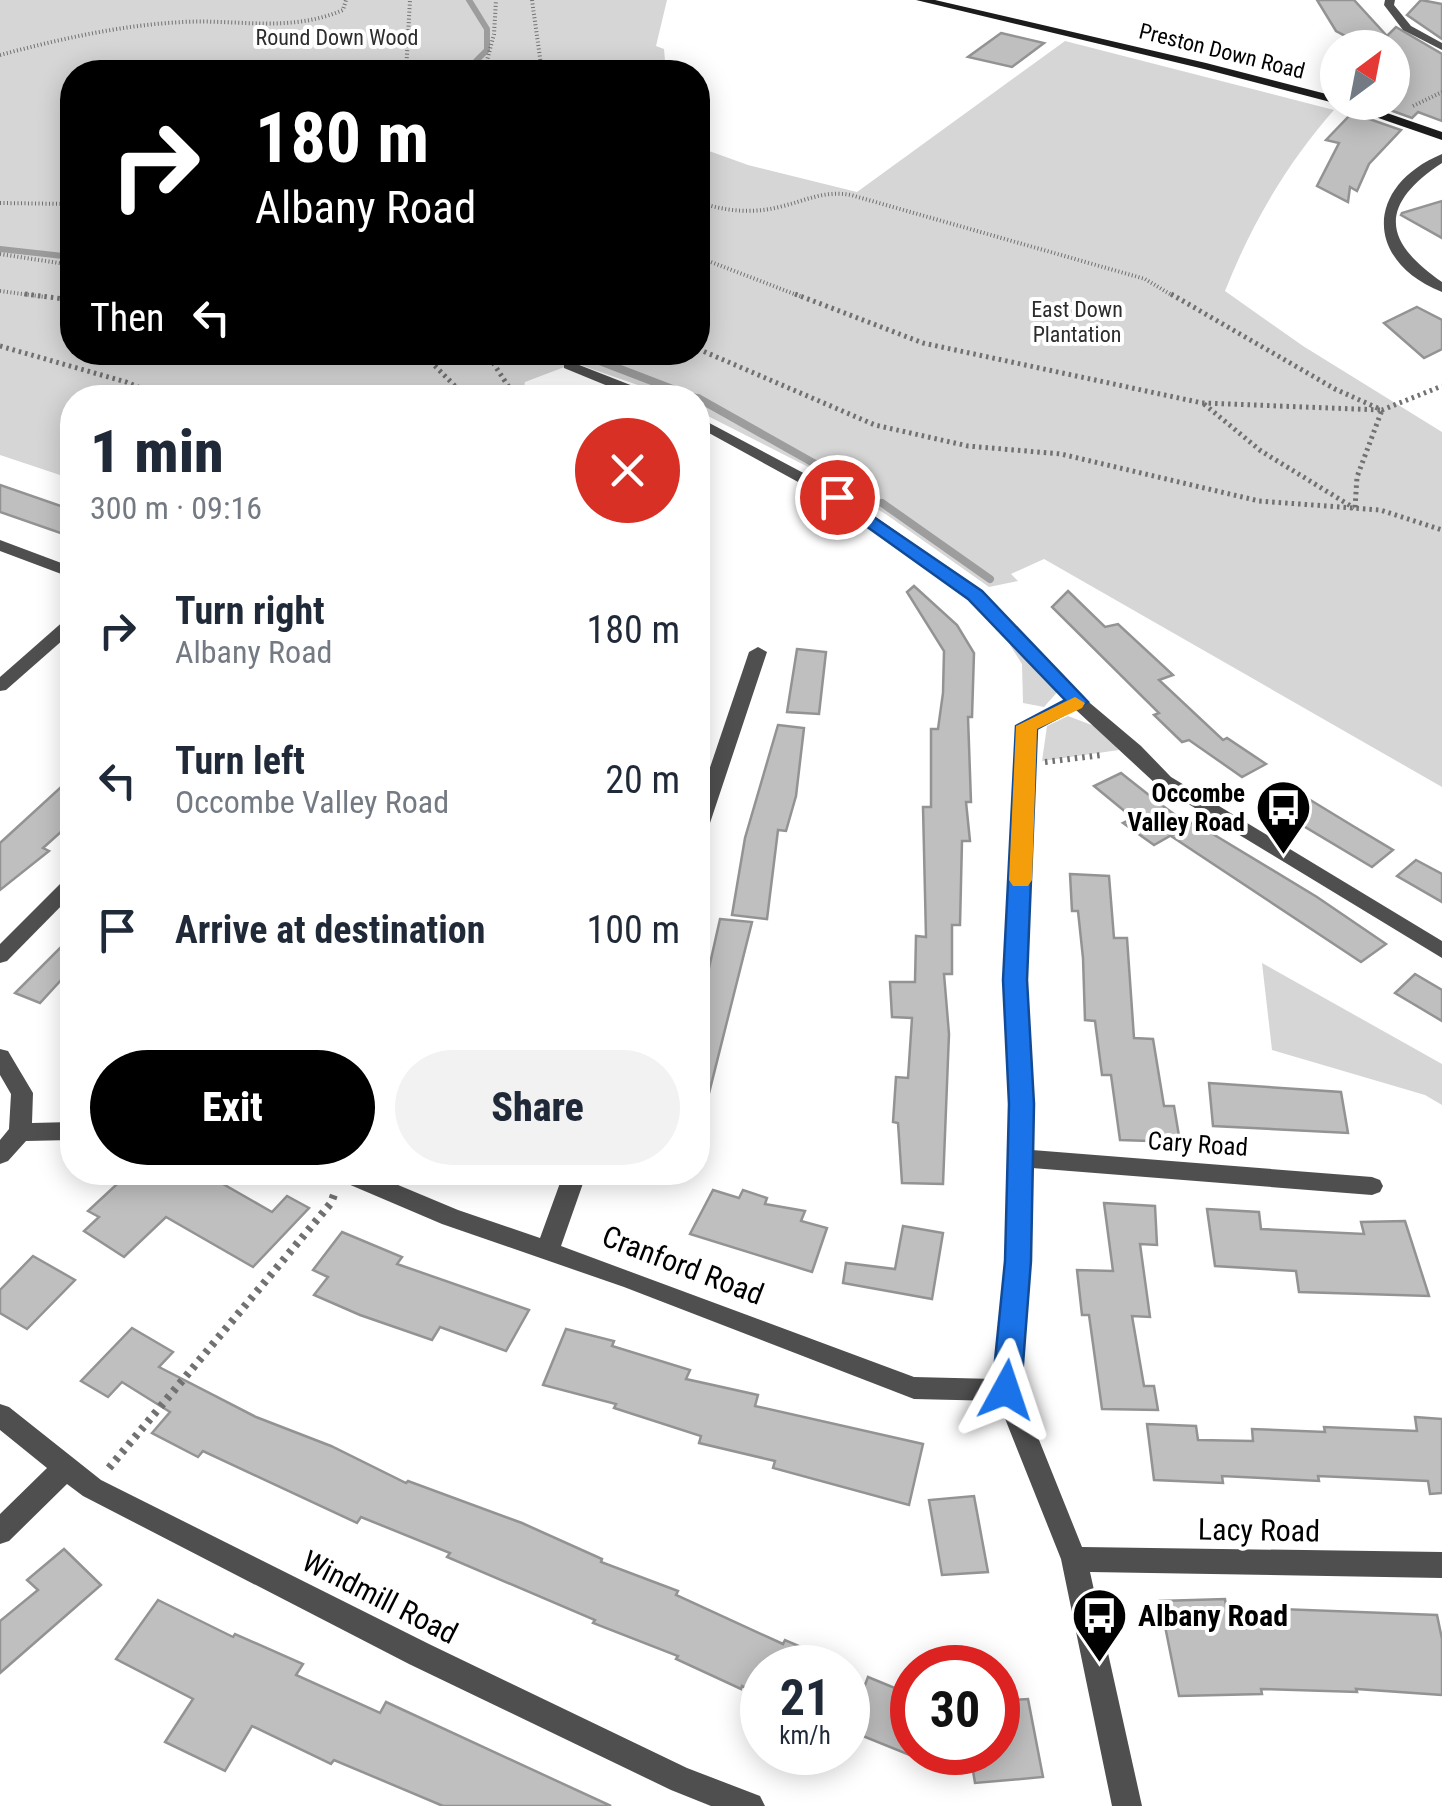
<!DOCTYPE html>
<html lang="en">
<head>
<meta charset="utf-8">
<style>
	:root { --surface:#fff; --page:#f2f2f3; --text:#1f2937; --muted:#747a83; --accent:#000 }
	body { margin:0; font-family:"Roboto Condensed",sans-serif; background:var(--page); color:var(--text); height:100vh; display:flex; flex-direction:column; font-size:38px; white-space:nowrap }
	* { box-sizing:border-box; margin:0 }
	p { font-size:32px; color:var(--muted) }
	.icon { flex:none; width:55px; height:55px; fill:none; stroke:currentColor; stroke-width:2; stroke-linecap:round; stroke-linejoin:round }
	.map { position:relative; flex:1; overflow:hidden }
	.side { position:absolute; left:60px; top:385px; width:650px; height:800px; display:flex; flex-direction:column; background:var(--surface); border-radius:40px; box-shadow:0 5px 25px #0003 }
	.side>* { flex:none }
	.guide { position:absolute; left:60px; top:60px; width:650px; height:305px; border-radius:40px; box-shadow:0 5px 25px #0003; background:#000; color:#fff; overflow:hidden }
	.needle { width:65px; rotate:32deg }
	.buttons { position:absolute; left:1320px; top:30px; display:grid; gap:20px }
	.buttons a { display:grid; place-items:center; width:90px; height:90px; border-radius:50%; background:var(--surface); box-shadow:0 5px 25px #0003; font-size:50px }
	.speed { position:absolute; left:740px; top:1645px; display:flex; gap:20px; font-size:50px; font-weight:700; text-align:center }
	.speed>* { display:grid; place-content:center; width:130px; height:130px; border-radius:50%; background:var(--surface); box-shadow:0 5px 25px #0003; line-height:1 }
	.speed small { font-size:25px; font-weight:400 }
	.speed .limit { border:15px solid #d22; background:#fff; color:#111 }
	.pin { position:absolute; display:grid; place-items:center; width:85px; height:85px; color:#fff; margin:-42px; border:5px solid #fff; border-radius:50%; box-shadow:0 2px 10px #0007 }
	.me { position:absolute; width:110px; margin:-55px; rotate:5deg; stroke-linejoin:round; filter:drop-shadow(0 0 8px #0008) }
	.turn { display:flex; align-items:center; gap:35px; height:210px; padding:0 30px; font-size:45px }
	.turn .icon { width:130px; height:130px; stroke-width:2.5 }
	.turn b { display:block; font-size:70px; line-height:85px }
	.then { display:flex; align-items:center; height:95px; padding:0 30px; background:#0003; gap:20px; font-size:38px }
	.round { display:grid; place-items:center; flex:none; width:105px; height:105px; border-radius:52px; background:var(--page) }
	.headline { display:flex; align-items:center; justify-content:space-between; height:170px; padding:0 30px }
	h1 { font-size:60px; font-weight:800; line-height:75px }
	.cta { display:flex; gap:20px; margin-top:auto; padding:20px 30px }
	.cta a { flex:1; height:115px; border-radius:60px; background:var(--accent); color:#fff; font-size:40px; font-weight:800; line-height:115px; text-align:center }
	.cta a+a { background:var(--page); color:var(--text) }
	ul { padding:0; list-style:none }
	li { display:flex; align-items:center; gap:30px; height:150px; padding:0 30px }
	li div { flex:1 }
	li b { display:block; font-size:38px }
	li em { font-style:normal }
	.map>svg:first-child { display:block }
	.green { fill:#d6d6d6 }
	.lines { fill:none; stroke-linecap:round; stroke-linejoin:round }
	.stream-far1 { stroke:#9d9d9d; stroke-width:6 }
	.stream { stroke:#9d9d9d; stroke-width:8 }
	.building { fill:#bfbfbf; stroke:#939393; stroke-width:2.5 }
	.path-far3 { stroke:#717171; stroke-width:4; stroke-dasharray:1 2.5; stroke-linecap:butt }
	.path-far2 { stroke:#717171; stroke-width:5; stroke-dasharray:2.5 4; stroke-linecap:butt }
	.path-far1 { stroke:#717171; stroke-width:6; stroke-dasharray:2.5 5; stroke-linecap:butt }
	.path { stroke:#717171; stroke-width:8; stroke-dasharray:4 6; stroke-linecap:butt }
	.street { fill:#4f4f4f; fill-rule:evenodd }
	.secondary { fill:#1c1c1c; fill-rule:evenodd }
	.route { fill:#1a73e8; stroke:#114b97; stroke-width:2.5 }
	.slow { fill:#f59e0b }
	.labels { text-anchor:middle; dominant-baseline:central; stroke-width:8; stroke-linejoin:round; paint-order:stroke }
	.far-park-label { font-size:22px; fill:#2d2d2d; stroke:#fff }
	.far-street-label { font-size:22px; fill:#000; stroke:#fff }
	.poi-label { font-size:25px; font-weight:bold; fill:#000; stroke:#fff; text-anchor:end }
	.street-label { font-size:25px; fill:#000; stroke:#fff }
	.near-street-label { font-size:30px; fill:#000; stroke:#fff }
	.near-poi-label { font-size:30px; font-weight:bold; fill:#000; stroke:#fff; text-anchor:start }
</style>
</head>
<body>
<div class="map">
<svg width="1442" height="1806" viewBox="0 0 1442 1806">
	<rect width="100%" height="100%" fill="#fff"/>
	<g class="green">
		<path d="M 0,0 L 667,0 L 656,46 L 664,49 L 666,72 L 72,72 L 72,352 L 698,352 L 698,147 L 748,165 L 857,192 L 1065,41 L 1334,110 C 1287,163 1251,225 1225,291 L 1303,346 L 1442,432 L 1442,787 L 1044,559 L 1011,574 L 1018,581 L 989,587 L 887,515 L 816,471 L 698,411 L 698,398 L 672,397 L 575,363 L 525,382 L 522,397 L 72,398 L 72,479 L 0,455 Z"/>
		<path d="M 1012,642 L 1060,689 L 1044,707 L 1023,703 L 1022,664 L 1010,645 Z"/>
		<path d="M 1068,716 L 1097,727 L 1119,750 L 1042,761 L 1047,726 Z"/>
		<path d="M 1262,963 L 1442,1064 L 1442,1105 L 1425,1095 L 1272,1050 Z"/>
	</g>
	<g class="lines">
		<g class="stream-far1">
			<path d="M 469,0 L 487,29 L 487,50 L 476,61 L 481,72"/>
			<path d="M 0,249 L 72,257"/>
		</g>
		<g class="stream">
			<path d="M 576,352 L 696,398"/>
			<path d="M 698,398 L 874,497"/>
			<path d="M 882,503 L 990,579"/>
		</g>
	</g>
	<g class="building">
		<path d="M 1317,0 L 1354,0 L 1387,36 L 1396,27 L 1442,54 L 1442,121 L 1418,112 L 1412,118 L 1368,102 L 1392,102 L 1392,48 L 1368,48 L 1336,31 Z"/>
		<path d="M 1421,0 L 1442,4 L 1442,39 L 1407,15 Z"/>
		<path d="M 1001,33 L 1044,43 L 1012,67 L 968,57 Z"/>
		<path d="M 1352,113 L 1401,130 L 1369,164 L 1357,191 L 1350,187 L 1348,202 L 1317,186 L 1339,143 L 1326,140 Z"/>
		<path d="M 1442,201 L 1442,238 L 1401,215 L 1402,213 Z"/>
		<path d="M 1417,307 L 1442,320 L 1442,349 L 1424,358 L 1384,323 Z"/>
		<path d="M 0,485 L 72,510 L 72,537 L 0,512 Z"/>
		<path d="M 914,586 L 957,625 L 974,653 L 972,717 L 968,717 L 971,802 L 966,802 L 970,841 L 962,841 L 960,925 L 952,925 L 952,974 L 944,974 L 949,1034 L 943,1184 L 902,1183 L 898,1123 L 893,1122 L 896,1077 L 908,1078 L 912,1018 L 892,1017 L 890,982 L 915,982 L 916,936 L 926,937 L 923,807 L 931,807 L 931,729 L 938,729 L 943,693 L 944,651 L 907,592 Z"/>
		<path d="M 1068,591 L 1105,627 L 1118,624 L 1173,675 L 1159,680 L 1223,740 L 1227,738 L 1266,764 L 1242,777 L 1189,740 L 1182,742 L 1154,715 L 1159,713 L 1052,607 Z"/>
		<path d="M 797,649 L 826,652 L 819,714 L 787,712 Z"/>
		<path d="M 778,725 L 804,728 L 796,796 L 786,831 L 778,830 L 767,919 L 732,915 L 745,838 Z"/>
		<path d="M 1121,773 L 1159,803 L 1189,825 L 1154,845 L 1123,823 L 1133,818 L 1094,786 Z"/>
		<path d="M 72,777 L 72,822 L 43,848 L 49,851 L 0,890 L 0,843 Z"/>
		<path d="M 1284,784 L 1353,826 L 1393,850 L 1372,867 L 1260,800 Z"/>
		<path d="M 1193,822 L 1317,897 L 1386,944 L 1361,962 L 1171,836 Z"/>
		<path d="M 1416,860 L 1442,874 L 1442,902 L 1397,876 Z"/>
		<path d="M 1070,874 L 1109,876 L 1114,938 L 1127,938 L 1134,1038 L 1153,1039 L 1164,1106 L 1174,1106 L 1180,1142 L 1120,1140 L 1111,1075 L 1102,1075 L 1095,1021 L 1085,1020 L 1083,958 L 1078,911 L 1072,911 Z"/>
		<path d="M 720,919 L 752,922 L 705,1109 L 698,1108 L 698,1017 Z"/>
		<path d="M 72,936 L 72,968 L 40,1003 L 15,993 Z"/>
		<path d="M 1415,974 L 1442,990 L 1442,1021 L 1395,993 Z"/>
		<path d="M 1209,1083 L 1341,1092 L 1348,1133 L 1213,1126 Z"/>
		<path d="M 130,1172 L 202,1172 L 272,1212 L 287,1196 L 309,1208 L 253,1267 L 166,1217 L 124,1257 L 84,1231 L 99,1217 L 88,1211 Z"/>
		<path d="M 713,1190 L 739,1198 L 743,1190 L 767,1198 L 765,1204 L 805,1211 L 801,1221 L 827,1228 L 812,1272 L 690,1234 Z"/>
		<path d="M 1104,1203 L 1155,1206 L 1157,1245 L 1140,1244 L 1150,1317 L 1132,1316 L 1144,1386 L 1154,1386 L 1158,1410 L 1102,1409 L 1089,1315 L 1082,1315 L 1077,1270 L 1113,1271 Z"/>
		<path d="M 1207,1209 L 1259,1212 L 1261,1229 L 1364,1234 L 1361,1222 L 1405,1221 L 1429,1296 L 1299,1292 L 1296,1271 L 1215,1266 Z"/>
		<path d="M 903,1226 L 943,1233 L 932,1299 L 843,1283 L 846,1263 L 895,1269 Z"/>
		<path d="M 342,1232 L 402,1257 L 397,1264 L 529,1310 L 506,1351 L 440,1327 L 432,1340 L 360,1315 L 314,1295 L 328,1277 L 313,1270 Z"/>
		<path d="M 33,1256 L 75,1280 L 27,1329 L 0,1313 L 0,1290 Z"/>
		<path d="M 132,1328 L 173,1352 L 159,1367 L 256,1417 L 331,1446 L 406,1483 L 408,1481 L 522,1523 L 602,1559 L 601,1562 L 678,1591 L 676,1595 L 783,1644 L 785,1640 L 850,1668 L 762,1668 L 762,1695 L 742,1686 L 741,1689 L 676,1659 L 678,1656 L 593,1623 L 595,1620 L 447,1557 L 450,1553 L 361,1517 L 357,1523 L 203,1451 L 198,1457 L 152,1433 L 170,1412 L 122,1382 L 108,1397 L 81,1381 Z"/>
		<path d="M 566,1329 L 614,1341 L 612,1346 L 690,1370 L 686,1379 L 758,1395 L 755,1406 L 923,1444 L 909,1505 L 773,1468 L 775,1461 L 699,1443 L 701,1436 L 614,1408 L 616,1404 L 543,1385 Z"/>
		<path d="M 1415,1417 L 1442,1419 L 1442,1493 L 1430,1494 L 1428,1481 L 1318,1476 L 1319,1481 L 1222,1476 L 1223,1483 L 1154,1480 L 1147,1424 L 1196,1426 L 1198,1440 L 1253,1441 L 1252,1429 L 1325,1432 L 1324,1427 L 1417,1431 Z"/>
		<path d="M 974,1496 L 988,1572 L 942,1575 L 929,1500 Z"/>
		<path d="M 64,1549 L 101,1585 L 0,1673 L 0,1621 L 38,1590 L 27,1580 Z"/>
		<path d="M 1225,1599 L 1229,1625 L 1284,1624 L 1281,1609 L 1437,1615 L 1442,1639 L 1442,1695 L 1356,1689 L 1357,1692 L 1261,1689 L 1262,1694 L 1179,1696 L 1160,1601 Z"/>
		<path d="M 158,1600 L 233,1637 L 235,1634 L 303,1664 L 296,1675 L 380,1713 L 386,1702 L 611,1806 L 443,1806 L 334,1760 L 331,1764 L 252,1726 L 225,1771 L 165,1742 L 193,1699 L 116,1659 Z"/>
		<path d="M 868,1677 L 912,1695 L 912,1756 L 848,1730 Z"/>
		<path d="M 1028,1699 L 1043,1777 L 975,1783 L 970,1752 L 998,1752 L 998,1701 Z"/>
	</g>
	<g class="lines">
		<g class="path-far3">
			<path d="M 532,0 L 542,72"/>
			<path d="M 0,55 C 60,39 121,25 183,22 C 238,19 290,33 343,10 L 346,0"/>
			<path d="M 406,72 L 410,0"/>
			<path d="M 484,72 L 494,34 L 496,0"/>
			<path d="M 1413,106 L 1442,92"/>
			<path d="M 698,202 C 724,211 752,214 779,207 C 805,201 824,190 851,195 L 1145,279 L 1175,297"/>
			<path d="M 0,203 L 72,204"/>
			<path d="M 0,254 L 72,265"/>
			<path d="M 698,257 L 802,297"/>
			<path d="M 0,291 L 45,297"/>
		</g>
		<g class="path-far2">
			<path d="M 25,294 L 72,300"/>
			<path d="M 795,294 L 923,343 L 1202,403 L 1382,410 L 1357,477 L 1355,508"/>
			<path d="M 1171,294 L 1335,389 L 1382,410 L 1442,386"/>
			<path d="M 0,346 L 126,382 L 164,398"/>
			<path d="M 698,349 L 875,425 L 968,446 L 1061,454 L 1259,501 L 1380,510 L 1442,530"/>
			<path d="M 421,352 L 455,386 L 482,398"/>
			<path d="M 486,352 L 516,398"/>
			<path d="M 1204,404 L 1261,451 L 1354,508"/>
		</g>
		<path class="path-far1" d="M 1045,762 L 1102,755"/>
		<path class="path" d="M 109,1468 L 331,1203 L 335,1192"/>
		<g class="street">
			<path d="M 1385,0 L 1395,0 L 1394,5 L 1411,26 L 1442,43 L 1442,50 L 1403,30 L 1384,5 Z"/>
			<path d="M 1442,154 L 1442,163 C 1380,204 1381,240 1442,282 L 1442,292 C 1364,261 1365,186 1442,154 Z"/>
			<path d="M 569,361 L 656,395 L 658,398 L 637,398 L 564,368 L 564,362 Z"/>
			<path d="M 698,417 L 843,494 L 981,591 L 1084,698 L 1141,746 L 1171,777 L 1442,941 L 1442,958 L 1157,785 L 1076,710 L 1036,728 L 1025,981 L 1033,1104 L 1032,1150 L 1372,1177 L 1380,1180 L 1383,1186 L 1380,1192 L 1372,1195 L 1032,1168 L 1030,1261 L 1019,1390 L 1082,1547 L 1442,1552 L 1442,1578 L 1090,1572 L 1142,1806 L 1112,1806 L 1061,1559 L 998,1401 L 914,1399 L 624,1287 L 442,1224 L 334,1178 L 331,1172 L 367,1172 L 458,1210 L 540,1238 L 564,1172 L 587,1172 L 561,1246 L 914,1377 L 995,1379 L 1006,1261 L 1011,1104 L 1005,981 L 1018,725 L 1066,700 L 969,599 L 831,500 L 698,427 Z"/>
			<path d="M 0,540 L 72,567 L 72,578 L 0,551 Z"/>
			<path d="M 72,618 L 72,632 L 6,690 L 0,691 L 0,677 L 66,619 Z"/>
			<path d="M 758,647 L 767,652 L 708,829 L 698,835 L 698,803 L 749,652 Z"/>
			<path d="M 72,877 L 72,895 L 7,961 L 0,963 L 0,944 L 65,879 Z"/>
			<path d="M 0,1049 L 8,1051 L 33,1093 L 32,1123 L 72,1122 L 72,1140 L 26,1141 L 8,1161 L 0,1164 L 0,1140 L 9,1129 L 11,1094 L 0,1075 Z"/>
			<path d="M 0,1404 L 9,1407 L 101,1480 L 429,1644 L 687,1768 L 760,1796 L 765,1806 L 711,1806 L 671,1790 L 409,1664 L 83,1496 L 67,1484 L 9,1541 L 0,1544 L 0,1514 L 47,1468 L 0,1430 Z"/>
		</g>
		<path class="secondary" d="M 916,0 L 935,0 L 1206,63 L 1338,97 L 1338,102 L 1355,102 L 1442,132 L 1442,140 L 1338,104 L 1204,69 Z"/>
	</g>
	<path class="route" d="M 837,492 L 982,591 L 1088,702 L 1037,729 L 1027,980 L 1034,1104 L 1031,1261 L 1021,1390 L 1016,1398 L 1006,1402 L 996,1398 L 992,1390 L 1005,1261 L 1009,1104 L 1003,980 L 1016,726 L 1065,700 L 968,599 L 831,501 L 828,497 Z"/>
	<path class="slow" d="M 1075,697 L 1085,703 L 1082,708 L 1037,729 L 1032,880 L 1028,886 L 1013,886 L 1009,880 L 1016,726 Z"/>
	<defs>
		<symbol id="bus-pin" viewBox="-11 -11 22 30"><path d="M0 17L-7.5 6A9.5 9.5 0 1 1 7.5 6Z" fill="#000" stroke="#fff"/><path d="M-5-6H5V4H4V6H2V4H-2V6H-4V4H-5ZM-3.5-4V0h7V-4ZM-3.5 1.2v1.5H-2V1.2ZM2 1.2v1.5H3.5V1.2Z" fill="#fff"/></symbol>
	</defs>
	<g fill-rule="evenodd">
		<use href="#bus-pin" x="1252" y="776" width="63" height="86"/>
		<use href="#bus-pin" x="1068" y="1584" width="63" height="86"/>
	</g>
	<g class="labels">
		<g class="far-park-label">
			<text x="337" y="37">Round Down Wood</text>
			<text x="1077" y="309">East Down<tspan x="1077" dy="25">Plantation</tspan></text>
		</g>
		<g class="far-street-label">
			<text transform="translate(1222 51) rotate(14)">Preston Down Road</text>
		</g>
		<g class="poi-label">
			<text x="1245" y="793">Occombe<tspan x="1245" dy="29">Valley Road</tspan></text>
		</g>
		<g class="street-label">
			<text transform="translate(1198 1144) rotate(4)">Cary Road</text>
		</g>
		<g class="near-street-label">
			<text transform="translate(683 1265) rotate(21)">Cranford Road</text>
			<text transform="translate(1259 1530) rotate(1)">Lacy Road</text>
			<text transform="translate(380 1597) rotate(27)">Windmill Road</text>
		</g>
		<g class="near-poi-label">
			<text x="1138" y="1615">Albany Road</text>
		</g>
	</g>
</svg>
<div class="buttons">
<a><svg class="needle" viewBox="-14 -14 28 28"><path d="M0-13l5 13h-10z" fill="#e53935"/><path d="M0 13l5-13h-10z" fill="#747a83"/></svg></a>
</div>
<div class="speed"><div>21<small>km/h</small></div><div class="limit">30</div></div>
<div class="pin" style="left:837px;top:497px;background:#d93025"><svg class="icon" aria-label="arrive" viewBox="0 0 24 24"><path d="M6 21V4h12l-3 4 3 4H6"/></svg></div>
<svg class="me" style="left:1006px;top:1390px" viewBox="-20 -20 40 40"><path d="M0-17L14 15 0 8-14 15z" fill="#1a73e8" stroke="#fff" stroke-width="4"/></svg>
<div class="guide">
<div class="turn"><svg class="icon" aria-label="right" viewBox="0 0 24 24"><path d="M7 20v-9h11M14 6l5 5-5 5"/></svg><div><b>180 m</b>Albany Road</div></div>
<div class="then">Then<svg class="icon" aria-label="left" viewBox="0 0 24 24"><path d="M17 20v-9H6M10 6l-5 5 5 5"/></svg></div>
</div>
<section class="side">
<div class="headline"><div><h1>1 min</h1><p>300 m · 09:16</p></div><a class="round" style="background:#d93025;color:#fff"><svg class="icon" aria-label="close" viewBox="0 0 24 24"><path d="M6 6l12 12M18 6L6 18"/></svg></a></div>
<ul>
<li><svg class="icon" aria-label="right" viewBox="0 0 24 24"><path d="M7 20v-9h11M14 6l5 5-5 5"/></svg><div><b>Turn right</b><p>Albany Road</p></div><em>180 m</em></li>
<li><svg class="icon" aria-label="left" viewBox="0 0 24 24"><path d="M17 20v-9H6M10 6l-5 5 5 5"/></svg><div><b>Turn left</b><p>Occombe Valley Road</p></div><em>20 m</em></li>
<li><svg class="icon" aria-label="arrive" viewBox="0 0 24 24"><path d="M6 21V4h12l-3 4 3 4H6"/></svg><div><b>Arrive at destination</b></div><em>100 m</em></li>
</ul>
<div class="cta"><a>Exit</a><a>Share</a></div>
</section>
</div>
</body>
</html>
